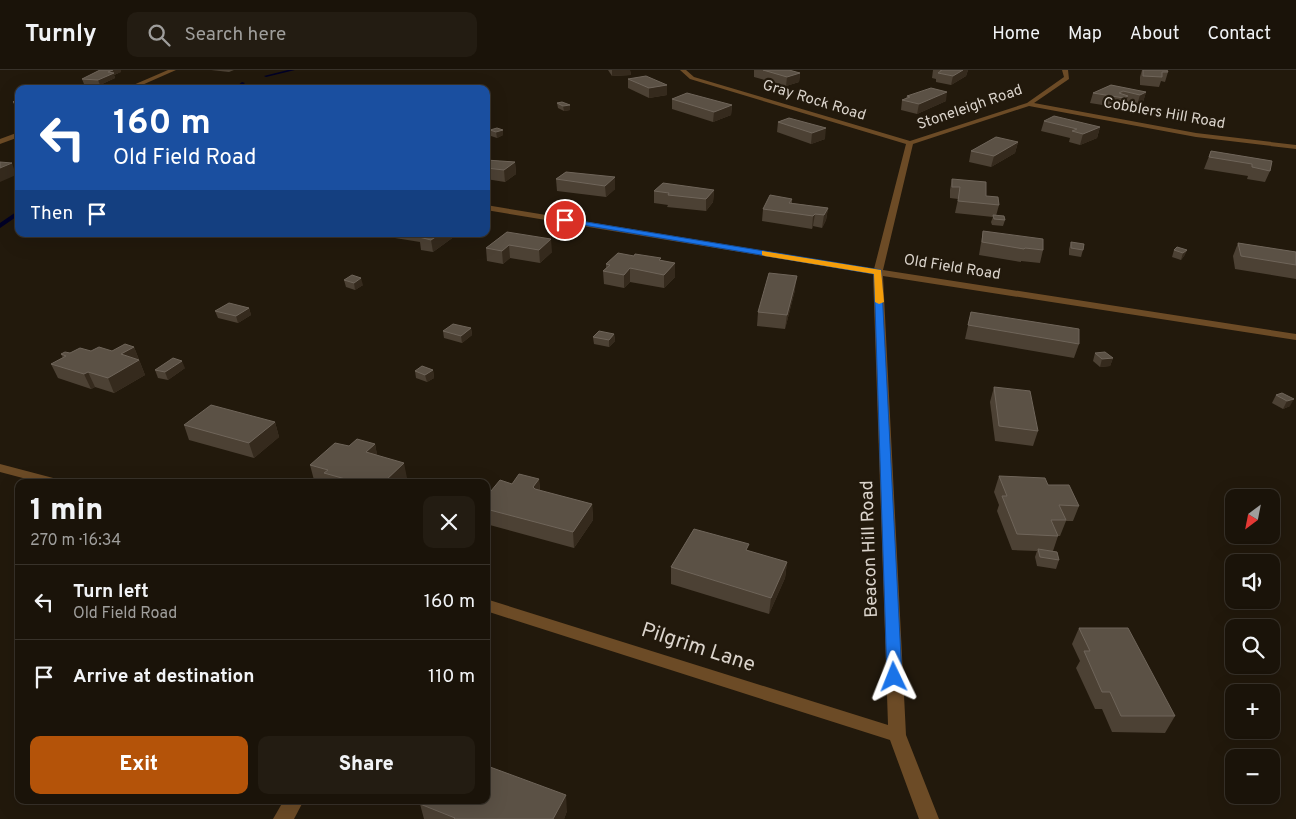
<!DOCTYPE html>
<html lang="en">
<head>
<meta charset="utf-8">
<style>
	:root { --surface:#1a1309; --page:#231c12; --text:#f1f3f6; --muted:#9f9e9c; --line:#38322a; --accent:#b45309 }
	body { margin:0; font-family:Overpass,sans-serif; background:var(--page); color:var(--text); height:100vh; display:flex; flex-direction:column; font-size:19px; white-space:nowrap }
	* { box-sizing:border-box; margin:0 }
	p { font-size:16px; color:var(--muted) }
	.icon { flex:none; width:28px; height:28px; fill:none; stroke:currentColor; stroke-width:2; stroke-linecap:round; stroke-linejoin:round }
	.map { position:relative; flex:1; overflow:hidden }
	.side { position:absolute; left:15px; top:409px; width:475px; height:325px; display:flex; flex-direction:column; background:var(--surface); border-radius:10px; box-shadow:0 5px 20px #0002,0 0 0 1px var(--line) }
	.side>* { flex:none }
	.guide { position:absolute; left:15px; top:15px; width:475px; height:152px; border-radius:10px; box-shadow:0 5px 20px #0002,0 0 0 1px var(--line); background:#1a4fa0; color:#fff; overflow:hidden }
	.needle { width:32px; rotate:212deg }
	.buttons { position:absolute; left:1225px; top:419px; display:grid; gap:10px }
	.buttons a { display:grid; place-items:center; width:55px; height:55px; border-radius:10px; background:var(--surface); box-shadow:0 5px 20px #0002,0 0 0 1px var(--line); font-size:25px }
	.pin { position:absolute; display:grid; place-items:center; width:42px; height:42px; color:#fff; margin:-21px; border:2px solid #fff; border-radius:50%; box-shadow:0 1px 5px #0007 }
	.me { position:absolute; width:55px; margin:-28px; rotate:358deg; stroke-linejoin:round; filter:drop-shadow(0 0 4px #0008) }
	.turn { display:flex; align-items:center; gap:18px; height:105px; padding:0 15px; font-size:22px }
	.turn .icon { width:65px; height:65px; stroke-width:2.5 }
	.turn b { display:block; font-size:35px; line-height:42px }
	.then { display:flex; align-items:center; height:48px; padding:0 15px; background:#0003; gap:10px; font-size:19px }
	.round { display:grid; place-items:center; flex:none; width:52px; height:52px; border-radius:10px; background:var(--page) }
	.summary { display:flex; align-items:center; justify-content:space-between; height:85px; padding:0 15px }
	h1 { font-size:30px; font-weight:800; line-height:38px }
	.cta { display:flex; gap:10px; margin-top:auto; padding:10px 15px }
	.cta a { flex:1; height:58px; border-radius:10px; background:var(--accent); color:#fff; font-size:20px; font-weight:800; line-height:58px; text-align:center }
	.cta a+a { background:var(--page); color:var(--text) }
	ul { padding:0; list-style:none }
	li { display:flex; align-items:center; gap:15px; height:75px; padding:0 15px; border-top:1px solid var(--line) }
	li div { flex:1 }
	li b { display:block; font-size:19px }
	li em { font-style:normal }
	header { display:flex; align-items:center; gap:30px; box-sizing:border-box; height:70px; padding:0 25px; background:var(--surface); border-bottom:1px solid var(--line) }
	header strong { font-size:24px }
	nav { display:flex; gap:28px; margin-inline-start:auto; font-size:18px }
	.search { width:350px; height:45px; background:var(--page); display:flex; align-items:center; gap:12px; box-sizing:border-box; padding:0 18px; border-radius:10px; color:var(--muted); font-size:19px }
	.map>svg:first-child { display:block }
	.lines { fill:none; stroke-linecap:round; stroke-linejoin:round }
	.stream { fill:#000026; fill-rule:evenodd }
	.minor { fill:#6c4b26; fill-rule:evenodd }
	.tertiary { fill:#6c4b26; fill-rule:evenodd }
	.wall { fill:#4c4134 }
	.shaded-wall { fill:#352a1d }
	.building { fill:#5b5145; stroke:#6f655a }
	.route { fill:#1a73e8; stroke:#114b97 }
	.slow { fill:#f59e0b }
	.labels { text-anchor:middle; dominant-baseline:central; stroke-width:4.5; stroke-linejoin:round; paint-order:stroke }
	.far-street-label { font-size:15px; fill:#dbd4cc; stroke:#22190c }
	.street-label { font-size:18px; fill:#dbd4cc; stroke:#22190c }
	.near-street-label { font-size:21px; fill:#dbd4cc; stroke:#22190c }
</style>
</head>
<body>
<header>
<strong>Turnly</strong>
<div class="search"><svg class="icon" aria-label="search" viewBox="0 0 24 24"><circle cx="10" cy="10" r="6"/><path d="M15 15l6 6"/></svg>Search here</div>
<nav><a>Home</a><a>Map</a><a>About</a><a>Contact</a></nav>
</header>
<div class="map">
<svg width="1296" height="749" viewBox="0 0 1296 749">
	<rect width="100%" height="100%" fill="#22190c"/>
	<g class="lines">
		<g class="stream">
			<path d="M 288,0 L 295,0 L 266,7 L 264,6 Z"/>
			<path d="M 242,12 L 245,13 L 238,19 L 233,19 Z"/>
			<path d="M 19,140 L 19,145 L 0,158 L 0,153 Z"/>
		</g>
		<g class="minor">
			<path d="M 680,0 L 686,0 L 694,7 L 910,71 L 1027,33 L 1064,7 L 1062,0 L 1068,0 L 1069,9 L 1034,33 L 1196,63 L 1296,75 L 1296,79 L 1196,67 L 1029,36 L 913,74 L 883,200 L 1296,264 L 1296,270 L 883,206 L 906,665 L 939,749 L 919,749 L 890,670 L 486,541 L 486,529 L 888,655 L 873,204 L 486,140 L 486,135 L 874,199 L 906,74 L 690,9 Z"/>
			<path d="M 0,394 L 57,409 L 59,412 L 38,412 L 0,402 Z"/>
			<path d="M 284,730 L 304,730 L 294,749 L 273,749 Z"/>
		</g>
		<g class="tertiary">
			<path d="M 168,0 L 176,0 L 133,19 L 124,19 Z"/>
			<path d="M 19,62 L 19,67 L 0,74 L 0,69 Z"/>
		</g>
	</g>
	<g class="wall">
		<path d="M 211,0 L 234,0 L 229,2 Z"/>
		<path d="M 608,0 L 630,0 L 631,5 L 612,6 Z"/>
		<path d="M 754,0 L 789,0 L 800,3 L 799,12 L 786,16 L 754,7 Z"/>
		<path d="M 933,0 L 968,0 L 966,6 L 951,15 L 936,12 L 936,9 L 932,8 Z"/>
		<path d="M 1142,0 L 1167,0 L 1168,2 L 1165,12 L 1161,11 L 1159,17 L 1140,15 L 1140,7 Z"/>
		<path d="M 121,2 L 114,5 L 115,8 L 100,15 L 84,14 L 82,9 Z"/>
		<path d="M 628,9 L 667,15 L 667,25 L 649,28 L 628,18 Z"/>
		<path d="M 1111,15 L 1146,22 L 1143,32 L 1137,35 L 1126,33 L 1125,36 L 1121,38 L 1090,33 L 1093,23 Z"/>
		<path d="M 907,26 L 946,31 L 917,44 L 901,40 L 902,30 L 906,28 Z"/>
		<path d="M 19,29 L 19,37 L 15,37 L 13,32 Z"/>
		<path d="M 672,29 L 732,35 L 731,45 L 713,52 L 672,39 Z"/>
		<path d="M 562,32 L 570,40 L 564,41 L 558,38 L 557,33 Z"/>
		<path d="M 789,48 L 825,69 L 811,74 L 777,62 L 778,52 Z"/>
		<path d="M 1044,51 L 1100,57 L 1097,68 L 1080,75 L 1069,72 L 1070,68 L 1041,61 Z"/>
		<path d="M 490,60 L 503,60 L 503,65 L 497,68 L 491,66 Z"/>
		<path d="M 1018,72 L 1015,83 L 991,97 L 969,92 L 971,81 Z"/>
		<path d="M 1211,81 L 1272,91 L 1270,101 L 1265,112 L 1247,109 L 1248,106 L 1204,99 Z"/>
		<path d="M 486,90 L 515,92 L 516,104 L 505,112 L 486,109 Z"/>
		<path d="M 566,102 L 615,119 L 606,127 L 557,121 L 556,109 Z"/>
		<path d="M 952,109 L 986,126 L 999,135 L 996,146 L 1005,150 L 1003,156 L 992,155 L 991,152 L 993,147 L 955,143 L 958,129 L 950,128 L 950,120 Z"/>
		<path d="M 714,120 L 713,132 L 706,141 L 667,137 L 668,135 L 654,133 L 654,121 Z"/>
		<path d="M 792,129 L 792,133 L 828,138 L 826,150 L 822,158 L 813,156 L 812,159 L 762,151 L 763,139 Z"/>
		<path d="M 983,161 L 1043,180 L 1040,193 L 1021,191 L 1021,192 L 979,185 Z"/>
		<path d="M 507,162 L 552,182 L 540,193 L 510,188 L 503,194 L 487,191 L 486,178 Z"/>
		<path d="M 394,164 L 455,164 L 455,166 L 433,182 L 421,180 L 420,172 L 395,168 Z"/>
		<path d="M 1071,172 L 1083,180 L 1081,187 L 1069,185 L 1069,179 Z"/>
		<path d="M 1238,173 L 1296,182 L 1296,209 L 1235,199 L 1233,186 Z"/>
		<path d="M 1174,180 L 1187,180 L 1184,186 L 1181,190 L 1172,187 Z"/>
		<path d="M 661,191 L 675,193 L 675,207 L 664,218 L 630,212 L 624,218 L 604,214 L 603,201 L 606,198 L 606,194 Z"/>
		<path d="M 344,210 L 363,215 L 355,220 L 346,217 Z"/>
		<path d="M 795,220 L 785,259 L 757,256 L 758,242 Z"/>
		<path d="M 249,238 L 251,245 L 238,253 L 218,248 L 215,241 Z"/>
		<path d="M 971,242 L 1079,274 L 1074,288 L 965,269 Z"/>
		<path d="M 471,258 L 472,265 L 462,273 L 444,268 L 443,261 Z"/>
		<path d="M 614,264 L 615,271 L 609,277 L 594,274 L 593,267 Z"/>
		<path d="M 134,277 L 145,305 L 114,323 L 95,317 L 91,319 L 58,308 L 51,294 L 63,288 L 61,284 L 91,281 L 112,281 Z"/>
		<path d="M 1095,283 L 1113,288 L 1110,296 L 1100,297 L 1093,291 Z"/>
		<path d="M 185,298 L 168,310 L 158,308 L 155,300 Z"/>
		<path d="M 433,300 L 434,308 L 427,312 L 416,308 L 415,301 Z"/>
		<path d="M 994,317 L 1038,361 L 1033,376 L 995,371 L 990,332 Z"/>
		<path d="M 1282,323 L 1290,336 L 1283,339 L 1272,333 L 1276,325 Z"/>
		<path d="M 275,352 L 279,367 L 254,388 L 189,370 L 184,355 Z"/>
		<path d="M 375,374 L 377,385 L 407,408 L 403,412 L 322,412 L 314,410 L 310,395 L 349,376 Z"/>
		<path d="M 999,406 L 1048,415 L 1079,436 L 1073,451 L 1066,451 L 1060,466 L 1058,466 L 1053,481 L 1059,490 L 1056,499 L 1037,496 L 1035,487 L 1037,481 L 1012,480 L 997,441 L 999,435 L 994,422 Z"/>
		<path d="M 539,409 L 540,421 L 592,434 L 593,450 L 574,478 L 486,454 L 486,427 L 512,414 Z"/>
		<path d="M 748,481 L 787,492 L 785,508 L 769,544 L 671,514 L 671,497 Z"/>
		<path d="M 1079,558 L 1175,646 L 1165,663 L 1112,662 L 1102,639 L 1095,639 L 1076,598 L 1080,591 L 1072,574 Z"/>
		<path d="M 420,734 L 567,741 L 564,749 L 424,749 Z"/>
	</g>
	<g class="shaded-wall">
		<path d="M 113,0 L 121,0 L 121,2 L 114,5 L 115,8 L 100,15 L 98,10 L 108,2 Z"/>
		<path d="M 612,0 L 630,0 L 631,5 L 612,6 Z"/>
		<path d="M 963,0 L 968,0 L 966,6 L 951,15 L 953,6 Z"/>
		<path d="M 800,3 L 799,12 L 786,16 L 787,7 Z"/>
		<path d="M 667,15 L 667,25 L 649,28 L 649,18 Z"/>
		<path d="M 947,22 L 946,31 L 917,44 L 919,34 Z"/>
		<path d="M 1146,22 L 1143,32 L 1137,35 L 1140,25 Z"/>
		<path d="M 1128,26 L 1125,36 L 1121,38 L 1124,28 Z"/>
		<path d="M 570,35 L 570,40 L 564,41 L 563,36 Z"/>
		<path d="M 732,35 L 731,45 L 713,52 L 714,42 Z"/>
		<path d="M 490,49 L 490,54 L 486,56 L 486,50 Z"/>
		<path d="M 1100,57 L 1097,68 L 1080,75 L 1083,64 Z"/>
		<path d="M 826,58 L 825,69 L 811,74 L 812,63 Z"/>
		<path d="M 503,60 L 503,65 L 497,68 L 496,62 Z"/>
		<path d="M 1018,72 L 1015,83 L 991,97 L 994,86 Z"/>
		<path d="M 515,92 L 516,104 L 505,112 L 504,100 Z"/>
		<path d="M 12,93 L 16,105 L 0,112 L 0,98 Z"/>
		<path d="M 615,107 L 615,119 L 606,127 L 605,116 Z"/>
		<path d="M 714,120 L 713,132 L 706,141 L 706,129 Z"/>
		<path d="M 828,138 L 826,150 L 822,158 L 824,145 Z"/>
		<path d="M 815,144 L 813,156 L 812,159 L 813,146 Z"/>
		<path d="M 440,164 L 455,164 L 455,166 L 433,182 L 431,170 Z"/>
		<path d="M 551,169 L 552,182 L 540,193 L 539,180 Z"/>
		<path d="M 509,175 L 510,188 L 503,194 L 502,181 Z"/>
		<path d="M 1187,180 L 1184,186 L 1181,190 L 1183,183 Z"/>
		<path d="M 675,193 L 675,207 L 664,218 L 664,205 Z"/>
		<path d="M 630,198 L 630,212 L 624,218 L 624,205 Z"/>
		<path d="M 797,206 L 795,220 L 785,259 L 787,245 Z"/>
		<path d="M 361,208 L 363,215 L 355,220 L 354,213 Z"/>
		<path d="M 249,238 L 251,245 L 238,253 L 236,246 Z"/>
		<path d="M 471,258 L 472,265 L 462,273 L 461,266 Z"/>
		<path d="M 614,264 L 615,271 L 609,277 L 609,270 Z"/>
		<path d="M 134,277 L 145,305 L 114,323 L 108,308 L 121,284 Z"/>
		<path d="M 1113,288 L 1110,296 L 1100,297 L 1102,289 Z"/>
		<path d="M 182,291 L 185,298 L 168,310 L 165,302 Z"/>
		<path d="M 433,300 L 434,308 L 427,312 L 425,305 Z"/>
		<path d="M 88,302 L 95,317 L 91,319 L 84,304 Z"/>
		<path d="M 1294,329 L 1290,336 L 1283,339 L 1287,331 Z"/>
		<path d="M 275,352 L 279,367 L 254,388 L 249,373 Z"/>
		<path d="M 375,374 L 378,389 L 366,382 Z"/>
		<path d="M 404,393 L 407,408 L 403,412 L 384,412 Z"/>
		<path d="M 539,409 L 540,425 L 533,417 Z"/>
		<path d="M 592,434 L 593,450 L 574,478 L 573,462 Z"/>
		<path d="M 787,492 L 785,508 L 769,544 L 771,528 Z"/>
		<path d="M 566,725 L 567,741 L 564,749 L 553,749 Z"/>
	</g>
	<g class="building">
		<path d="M 100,0 L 113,0 L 108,2 L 114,3 L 98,10 L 82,9 Z"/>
		<path d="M 763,0 L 789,0 L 800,3 L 787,7 Z"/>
		<path d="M 940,0 L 963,0 L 953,6 L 938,3 L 942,0 Z"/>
		<path d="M 1143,0 L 1167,0 L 1168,2 L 1162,2 L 1162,7 L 1143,6 Z"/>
		<path d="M 646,6 L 667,15 L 649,18 L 628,9 Z"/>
		<path d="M 1111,15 L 1146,22 L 1140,25 L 1123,21 L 1119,23 L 1128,26 L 1124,28 L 1093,23 Z"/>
		<path d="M 931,18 L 947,22 L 919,34 L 902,30 L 910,27 L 907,26 Z"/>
		<path d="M 687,23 L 732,35 L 714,42 L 672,29 Z"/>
		<path d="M 19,29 L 19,32 L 13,32 Z"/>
		<path d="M 562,32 L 570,35 L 563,36 L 557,33 Z"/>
		<path d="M 1054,46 L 1100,57 L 1083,64 L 1072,61 L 1077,59 L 1044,51 Z"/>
		<path d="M 789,48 L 826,58 L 812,63 L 778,52 Z"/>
		<path d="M 497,58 L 503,60 L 496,62 L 490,60 Z"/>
		<path d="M 996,67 L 1018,72 L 994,86 L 971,81 Z"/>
		<path d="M 1211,81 L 1272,91 L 1270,101 L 1252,97 L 1252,94 L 1209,87 Z"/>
		<path d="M 486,90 L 515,92 L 504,100 L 486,98 Z"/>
		<path d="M 0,92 L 12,93 L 0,98 Z"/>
		<path d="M 566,102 L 615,107 L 605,116 L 556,109 Z"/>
		<path d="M 952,109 L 986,112 L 986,126 L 998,127 L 999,135 L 958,131 L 960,117 L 952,117 Z"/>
		<path d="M 663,113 L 714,120 L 706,129 L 668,125 L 669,123 L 654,121 Z"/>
		<path d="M 770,125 L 792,129 L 789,133 L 828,138 L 824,145 L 815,144 L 813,146 L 763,139 Z"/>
		<path d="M 993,145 L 1004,146 L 1005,150 L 994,149 Z"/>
		<path d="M 983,161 L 1043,169 L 1043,180 L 1025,178 L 1024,179 L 982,172 Z"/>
		<path d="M 507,162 L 551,169 L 539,180 L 509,175 L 502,181 L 486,178 Z"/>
		<path d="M 424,164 L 440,164 L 431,170 L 419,167 Z"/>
		<path d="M 1071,172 L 1084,174 L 1083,180 L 1071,178 Z"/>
		<path d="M 1238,173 L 1296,182 L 1296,195 L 1241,186 Z"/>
		<path d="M 1177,177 L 1187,180 L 1183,183 L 1174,180 Z"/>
		<path d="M 618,183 L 634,186 L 635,184 L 661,188 L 659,190 L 675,193 L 664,205 L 630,198 L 624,205 L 603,201 L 610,195 L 606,194 Z"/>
		<path d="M 769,203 L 797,206 L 787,245 L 758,242 Z"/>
		<path d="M 352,205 L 361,208 L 354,213 L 344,210 Z"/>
		<path d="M 229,233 L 249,238 L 236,246 L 215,241 Z"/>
		<path d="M 971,242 L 1079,259 L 1079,274 L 968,255 Z"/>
		<path d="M 453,254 L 471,258 L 461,266 L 443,261 Z"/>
		<path d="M 599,261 L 614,264 L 609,270 L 593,267 Z"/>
		<path d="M 125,274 L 134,277 L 121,284 L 139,290 L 108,308 L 88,302 L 84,304 L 51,294 L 66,286 L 61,284 L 65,282 L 70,283 L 80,278 L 91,281 L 99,277 L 112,281 Z"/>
		<path d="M 1105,282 L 1113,288 L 1102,289 L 1095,283 Z"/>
		<path d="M 173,288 L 182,291 L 165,302 L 155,300 Z"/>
		<path d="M 422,296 L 433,300 L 425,305 L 415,301 Z"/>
		<path d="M 994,317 L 1030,321 L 1038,361 L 999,356 Z"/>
		<path d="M 1282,323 L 1294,329 L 1287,331 L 1276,325 Z"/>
		<path d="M 211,335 L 275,352 L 249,373 L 184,355 Z"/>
		<path d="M 357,369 L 375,374 L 366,382 L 404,393 L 384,412 L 373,412 L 361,409 L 357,412 L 356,412 L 324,403 L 328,400 L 310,395 L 335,373 L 349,376 Z"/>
		<path d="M 519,404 L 539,409 L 533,417 L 535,419 L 592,434 L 573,462 L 486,439 L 486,427 L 500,410 L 512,414 Z"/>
		<path d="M 999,406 L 1045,408 L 1048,415 L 1069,415 L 1079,436 L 1059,435 L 1066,450 L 1051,450 L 1058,466 L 1017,464 L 1002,426 L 1007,426 Z"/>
		<path d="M 694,459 L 749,474 L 746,480 L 787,492 L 771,528 L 671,497 Z"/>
		<path d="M 1038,479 L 1057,482 L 1059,490 L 1040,487 Z"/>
		<path d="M 1079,558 L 1128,558 L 1175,646 L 1121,646 L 1110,622 L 1102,622 L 1084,581 L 1090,581 Z"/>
		<path d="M 490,697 L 566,725 L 553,749 L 454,749 L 455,748 L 420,734 L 422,730 L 486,730 L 486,703 Z"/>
	</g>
	<path class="route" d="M 562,148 L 881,200 L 902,607 L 900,611 L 894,613 L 889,611 L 887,607 L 874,204 L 565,152 L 562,152 Z"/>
	<path class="slow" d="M 762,181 L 881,200 L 884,232 L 879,234 L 875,232 L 874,204 L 765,186 L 762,185 Z"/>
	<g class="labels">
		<g class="far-street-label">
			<text transform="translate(814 31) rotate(17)">Gray Rock Road</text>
			<text transform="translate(970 38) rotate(-19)">Stoneleigh Road</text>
			<text transform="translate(1164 44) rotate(10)">Cobblers Hill Road</text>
			<text transform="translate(952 198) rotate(9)">Old Field Road</text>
		</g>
		<g class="street-label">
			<text transform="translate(870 479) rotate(-92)">Beacon Hill Road</text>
		</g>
		<g class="near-street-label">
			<text transform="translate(698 578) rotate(18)">Pilgrim Lane</text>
		</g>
	</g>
</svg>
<div class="buttons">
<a><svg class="needle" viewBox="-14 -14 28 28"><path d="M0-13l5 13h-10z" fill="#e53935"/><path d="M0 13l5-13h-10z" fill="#9f9e9c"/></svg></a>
<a><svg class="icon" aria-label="sound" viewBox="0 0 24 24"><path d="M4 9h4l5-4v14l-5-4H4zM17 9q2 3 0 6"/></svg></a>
<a><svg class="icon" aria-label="search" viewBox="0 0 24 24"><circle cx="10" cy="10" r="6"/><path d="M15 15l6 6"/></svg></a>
<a>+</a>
<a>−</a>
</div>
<div class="pin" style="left:565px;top:150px;background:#d93025"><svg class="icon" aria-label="arrive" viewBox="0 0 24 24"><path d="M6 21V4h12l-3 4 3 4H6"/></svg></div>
<svg class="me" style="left:894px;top:607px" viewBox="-20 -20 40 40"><path d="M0-17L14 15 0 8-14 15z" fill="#1a73e8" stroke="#fff" stroke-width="4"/></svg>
<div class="guide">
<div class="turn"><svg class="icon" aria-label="left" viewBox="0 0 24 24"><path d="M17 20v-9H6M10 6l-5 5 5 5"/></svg><div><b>160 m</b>Old Field Road</div></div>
<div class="then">Then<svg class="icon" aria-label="arrive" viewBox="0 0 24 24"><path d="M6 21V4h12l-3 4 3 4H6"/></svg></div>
</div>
<section class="side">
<div class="summary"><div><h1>1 min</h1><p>270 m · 16:34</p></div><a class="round"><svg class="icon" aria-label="close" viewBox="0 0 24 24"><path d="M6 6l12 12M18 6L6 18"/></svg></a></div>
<ul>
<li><svg class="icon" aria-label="left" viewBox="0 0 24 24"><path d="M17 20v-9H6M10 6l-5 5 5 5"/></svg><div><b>Turn left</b><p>Old Field Road</p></div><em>160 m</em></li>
<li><svg class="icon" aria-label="arrive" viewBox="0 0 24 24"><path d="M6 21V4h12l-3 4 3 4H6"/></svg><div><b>Arrive at destination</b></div><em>110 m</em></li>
</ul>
<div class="cta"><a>Exit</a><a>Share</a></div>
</section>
</div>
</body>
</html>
